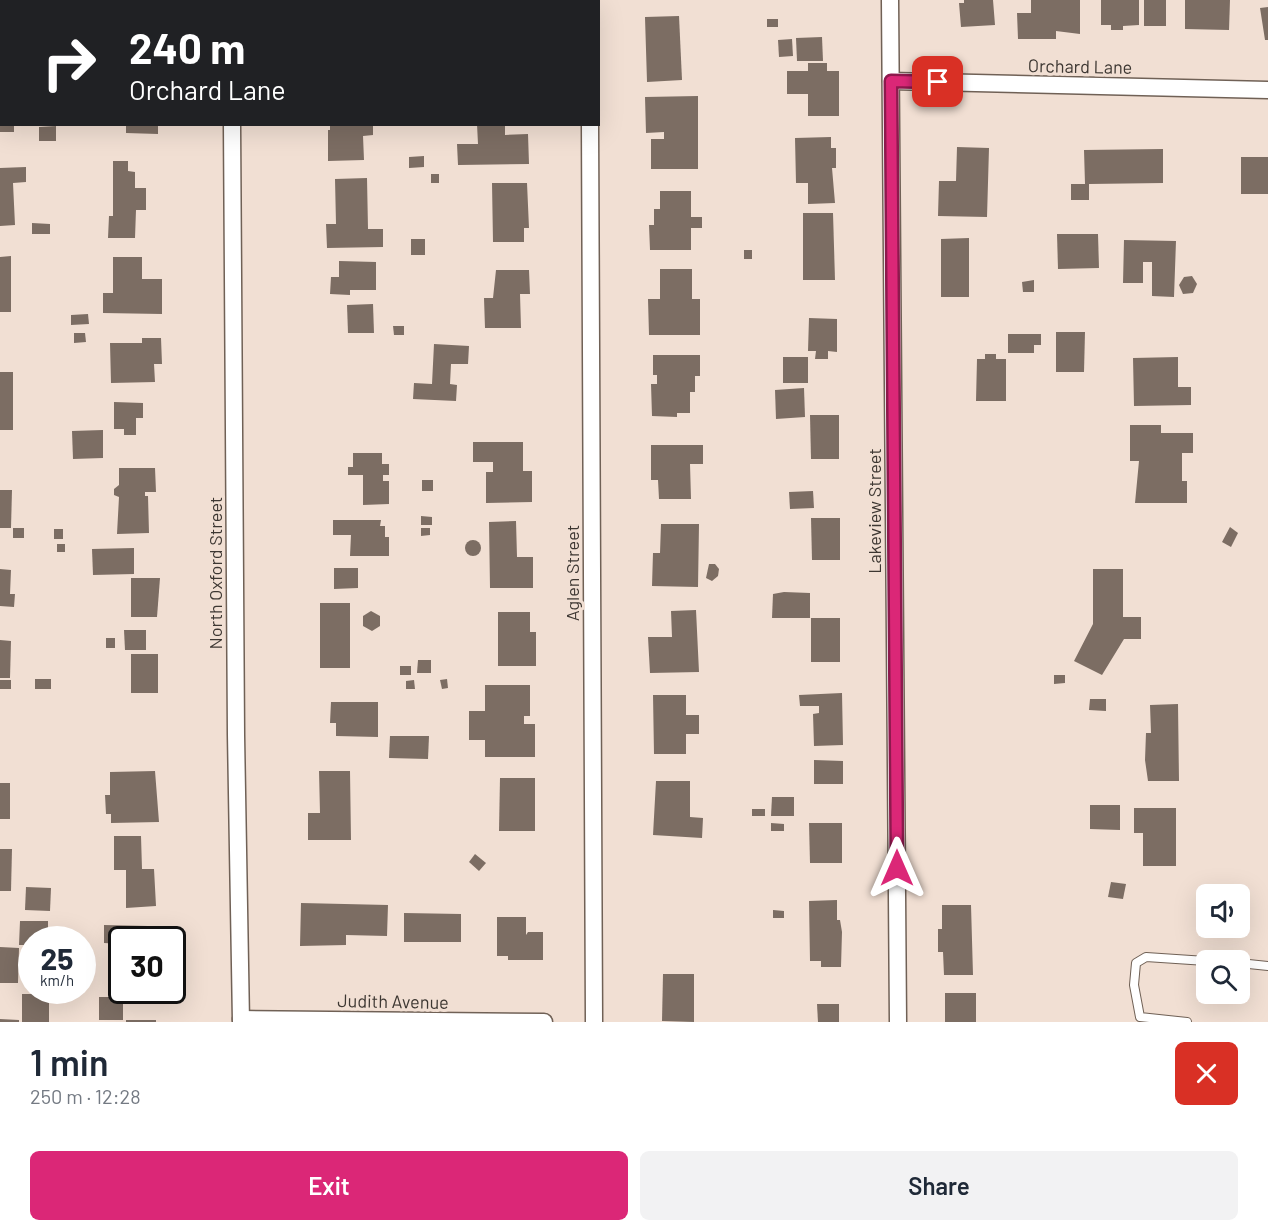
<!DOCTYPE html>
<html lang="en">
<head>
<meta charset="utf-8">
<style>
	:root { --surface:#fff; --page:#f2f2f3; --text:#1f2937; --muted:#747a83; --accent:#db2777 }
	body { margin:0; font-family:Barlow,sans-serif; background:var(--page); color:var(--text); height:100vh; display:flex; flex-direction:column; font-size:22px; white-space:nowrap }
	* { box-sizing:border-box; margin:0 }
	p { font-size:20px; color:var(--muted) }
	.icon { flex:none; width:33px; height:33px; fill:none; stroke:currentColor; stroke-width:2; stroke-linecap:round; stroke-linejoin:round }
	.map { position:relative; height:1022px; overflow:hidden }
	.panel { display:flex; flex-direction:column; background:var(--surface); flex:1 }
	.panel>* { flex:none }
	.banner { position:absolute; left:0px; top:0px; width:600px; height:126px; box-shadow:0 6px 24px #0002; background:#202124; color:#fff; overflow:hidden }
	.fabs { position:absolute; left:1196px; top:884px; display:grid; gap:12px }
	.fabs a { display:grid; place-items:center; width:54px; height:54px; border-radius:9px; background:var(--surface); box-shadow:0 6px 24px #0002; font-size:30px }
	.speed { position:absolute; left:18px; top:926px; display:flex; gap:12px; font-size:30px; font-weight:700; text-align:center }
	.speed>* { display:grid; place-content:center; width:78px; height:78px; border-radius:50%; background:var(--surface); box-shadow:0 6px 24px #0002; line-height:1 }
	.speed small { font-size:15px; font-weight:400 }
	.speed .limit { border:3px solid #111; border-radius:9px; background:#fff; color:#111 }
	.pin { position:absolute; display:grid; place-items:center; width:51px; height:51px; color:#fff; margin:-26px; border-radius:12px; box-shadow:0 3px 9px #0006 }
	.me { position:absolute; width:66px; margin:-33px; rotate:0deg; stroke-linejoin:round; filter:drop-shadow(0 0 4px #0008) }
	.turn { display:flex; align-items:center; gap:21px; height:126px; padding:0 30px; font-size:27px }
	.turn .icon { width:78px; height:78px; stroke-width:2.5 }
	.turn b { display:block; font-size:42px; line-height:51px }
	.round { display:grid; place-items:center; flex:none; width:63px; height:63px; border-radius:9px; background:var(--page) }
	.head { display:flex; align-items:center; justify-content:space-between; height:102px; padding:0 30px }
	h1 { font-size:36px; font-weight:600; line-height:45px }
	.action { display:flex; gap:12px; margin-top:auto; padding:12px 30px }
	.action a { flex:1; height:69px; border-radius:9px; background:var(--accent); color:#fff; font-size:24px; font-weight:600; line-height:69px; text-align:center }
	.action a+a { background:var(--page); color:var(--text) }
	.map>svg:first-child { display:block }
	.building { fill:#7c6d63 }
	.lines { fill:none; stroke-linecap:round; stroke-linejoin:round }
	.service-casing { stroke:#706156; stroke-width:10 }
	.minor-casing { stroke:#706156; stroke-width:19 }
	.service { stroke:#fff; stroke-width:8 }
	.minor { stroke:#fff; stroke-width:16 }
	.route-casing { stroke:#8e194d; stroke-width:15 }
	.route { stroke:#db2777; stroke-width:10 }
	.labels { text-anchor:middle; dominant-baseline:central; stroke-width:6; stroke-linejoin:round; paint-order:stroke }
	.street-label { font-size:18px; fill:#3d3732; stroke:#f1dfd3 }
</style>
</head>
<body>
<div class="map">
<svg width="1268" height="1022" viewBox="0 0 1268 1022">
	<rect width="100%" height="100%" fill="#f1dfd3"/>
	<g class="building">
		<path d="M 964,0 L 993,0 L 995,25 L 961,27 L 959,3 L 964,3 Z"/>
		<path d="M 1031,0 L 1080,0 L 1080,34 L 1056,31 L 1056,39 L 1018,39 L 1017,13 L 1031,13 Z"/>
		<path d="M 1101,0 L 1139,0 L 1139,25 L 1123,26 L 1123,30 L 1111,30 L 1111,25 L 1101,25 Z"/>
		<rect x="1144" y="0" width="22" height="26"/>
		<path d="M 1185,0 L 1230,0 L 1229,30 L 1185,29 Z"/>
		<path d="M 1268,7 L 1268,40 L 1265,40 L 1260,8 Z"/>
		<path d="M 679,16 L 682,80 L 647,82 L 645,17 Z"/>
		<rect x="767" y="19" width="11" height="8"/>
		<path d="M 822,37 L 823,61 L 797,61 L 796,38 Z"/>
		<path d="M 792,39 L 793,56 L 779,57 L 778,40 Z"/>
		<path d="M 808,63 L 827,63 L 827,71 L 839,71 L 839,116 L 808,116 L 808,94 L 787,94 L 787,71 L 808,71 Z"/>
		<path d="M 698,96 L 698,169 L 651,169 L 651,139 L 664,139 L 664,132 L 646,133 L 645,97 Z"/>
		<rect x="0" y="124" width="14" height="8"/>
		<path d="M 126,124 L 158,124 L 158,134 L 126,133 Z"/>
		<path d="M 330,124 L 373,124 L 373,135 L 363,136 L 364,160 L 328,161 L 328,130 L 330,130 Z"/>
		<path d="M 477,124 L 505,124 L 505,135 L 528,134 L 529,164 L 458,165 L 457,144 L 478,144 Z"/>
		<path d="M 56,126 L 56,141 L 39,141 L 39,127 Z"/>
		<path d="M 831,137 L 831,148 L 836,148 L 836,168 L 832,168 L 835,203 L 808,204 L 808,183 L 796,183 L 795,138 Z"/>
		<path d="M 957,147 L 989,148 L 987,217 L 938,216 L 939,181 L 956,181 Z"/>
		<path d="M 1163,149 L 1163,183 L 1089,184 L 1089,200 L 1071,200 L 1071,184 L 1085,184 L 1084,150 Z"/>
		<path d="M 424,156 L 424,167 L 409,168 L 409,157 Z"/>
		<rect x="1241" y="157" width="27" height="37"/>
		<path d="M 113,161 L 128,161 L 128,171 L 135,172 L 135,188 L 146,188 L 146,210 L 136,210 L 135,238 L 108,238 L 109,216 L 113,216 Z"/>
		<path d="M 26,167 L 26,182 L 13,183 L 15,225 L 0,226 L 0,168 Z"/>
		<rect x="431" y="174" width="8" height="9"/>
		<path d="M 367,178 L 368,229 L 383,229 L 383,247 L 327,248 L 326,224 L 336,224 L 335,179 Z"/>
		<path d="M 492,183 L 527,183 L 529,228 L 524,228 L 524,242 L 493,242 Z"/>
		<path d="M 660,191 L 691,191 L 691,217 L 702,217 L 702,228 L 691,228 L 691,250 L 650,250 L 649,225 L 654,225 L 654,209 L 660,209 Z"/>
		<path d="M 803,213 L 833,213 L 835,280 L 803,280 Z"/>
		<path d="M 32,223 L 50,224 L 50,234 L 32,234 Z"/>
		<path d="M 1057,234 L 1098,234 L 1099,268 L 1058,269 Z"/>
		<path d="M 969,238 L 969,297 L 941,297 L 941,239 Z"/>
		<rect x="411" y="239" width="14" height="16"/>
		<path d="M 1124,240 L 1176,241 L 1174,297 L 1152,296 L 1152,262 L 1143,262 L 1143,283 L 1123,283 Z"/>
		<rect x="744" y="250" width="8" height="9"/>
		<path d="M 11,256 L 11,312 L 0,312 L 0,257 Z"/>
		<path d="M 113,257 L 142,257 L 142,279 L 162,279 L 162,314 L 103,313 L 103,293 L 113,293 Z"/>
		<path d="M 339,261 L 376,262 L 376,290 L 350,290 L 350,295 L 330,294 L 331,277 L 339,277 Z"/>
		<path d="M 660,269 L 692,269 L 692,299 L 700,299 L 700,335 L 649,335 L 648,299 L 660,299 Z"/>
		<path d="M 496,270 L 529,270 L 530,294 L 520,294 L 521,328 L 485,328 L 484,298 L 493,298 Z"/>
		<path d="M 1192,276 L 1197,284 L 1193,293 L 1183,294 L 1179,285 L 1184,277 Z"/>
		<path d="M 1034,280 L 1034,292 L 1023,292 L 1022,282 Z"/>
		<path d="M 373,304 L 374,333 L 348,333 L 347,305 Z"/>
		<path d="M 88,314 L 89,324 L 71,325 L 71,315 Z"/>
		<path d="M 809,318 L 837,319 L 837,352 L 828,351 L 828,359 L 815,359 L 816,351 L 808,351 Z"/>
		<path d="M 393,326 L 404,326 L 404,335 L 394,335 Z"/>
		<path d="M 1056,332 L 1085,332 L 1084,372 L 1056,372 Z"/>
		<path d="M 74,333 L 85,333 L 86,342 L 74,343 Z"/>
		<path d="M 1008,334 L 1041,334 L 1041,345 L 1034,345 L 1034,353 L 1008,353 Z"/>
		<path d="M 142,338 L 161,338 L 162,364 L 154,364 L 155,382 L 111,383 L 110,343 L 142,343 Z"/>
		<path d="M 434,344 L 469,346 L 468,364 L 451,364 L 450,384 L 457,385 L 456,401 L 413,399 L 414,383 L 432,384 Z"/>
		<path d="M 985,354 L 996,354 L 996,359 L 1006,359 L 1006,401 L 976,401 L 977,359 L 985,359 Z"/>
		<path d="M 653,355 L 700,355 L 700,376 L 695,376 L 695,392 L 690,392 L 690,413 L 677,413 L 677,417 L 652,416 L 651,384 L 657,384 L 657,375 L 653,375 Z"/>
		<rect x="783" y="357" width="25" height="26"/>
		<path d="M 1178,357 L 1178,387 L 1191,387 L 1191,405 L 1134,406 L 1133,358 Z"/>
		<rect x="0" y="372" width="13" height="58"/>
		<path d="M 804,388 L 805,417 L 776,419 L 775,390 Z"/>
		<path d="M 114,402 L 143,403 L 143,418 L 136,418 L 136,435 L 124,435 L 124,429 L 114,429 Z"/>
		<path d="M 810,415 L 839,415 L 839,459 L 811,459 Z"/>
		<path d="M 1130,425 L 1161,425 L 1161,433 L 1193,433 L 1193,453 L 1182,453 L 1182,481 L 1187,481 L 1187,503 L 1135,503 L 1139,461 L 1130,461 Z"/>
		<path d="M 103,430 L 103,458 L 73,459 L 72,431 Z"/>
		<path d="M 473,442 L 523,442 L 523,471 L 532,471 L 532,502 L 486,503 L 486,472 L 493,472 L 493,462 L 473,462 Z"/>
		<path d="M 651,445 L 703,445 L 703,464 L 690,464 L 691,499 L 659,499 L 658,480 L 651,480 Z"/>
		<path d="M 353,453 L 382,453 L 382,464 L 389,464 L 389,475 L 383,475 L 383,481 L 389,481 L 389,504 L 363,505 L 363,475 L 348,475 L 348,467 L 353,467 Z"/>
		<path d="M 119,468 L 155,468 L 156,492 L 145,492 L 145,496 L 148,496 L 149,533 L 117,534 L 119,497 L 114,495 L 114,489 L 119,485 Z"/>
		<rect x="422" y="480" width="11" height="11"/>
		<path d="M 0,490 L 12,490 L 11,528 L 0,528 Z"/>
		<path d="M 813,491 L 814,508 L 790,509 L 789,492 Z"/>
		<path d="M 421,516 L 432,517 L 432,525 L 421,525 Z"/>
		<path d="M 811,518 L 840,518 L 840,560 L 812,560 Z"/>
		<path d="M 333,520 L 381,520 L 380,526 L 385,526 L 385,537 L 389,537 L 389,556 L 350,556 L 351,535 L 333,535 Z"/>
		<path d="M 516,521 L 517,557 L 533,557 L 533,588 L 490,588 L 489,522 Z"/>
		<path d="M 661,524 L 699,524 L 698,587 L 652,586 L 653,553 L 660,553 Z"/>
		<path d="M 1230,527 L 1238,533 L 1231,547 L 1222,542 Z"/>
		<rect x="13" y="528" width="11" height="10"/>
		<path d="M 421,528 L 430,528 L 430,535 L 421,536 Z"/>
		<rect x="54" y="529" width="9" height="10"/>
		<circle cx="473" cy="548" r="8"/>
		<rect x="57" y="544" width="8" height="8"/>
		<path d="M 134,548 L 134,574 L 93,575 L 92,549 Z"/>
		<path d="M 709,564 L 715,564 L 719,569 L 718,576 L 712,581 L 706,578 Z"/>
		<path d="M 334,568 L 358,568 L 358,588 L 334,589 Z"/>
		<path d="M 0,569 L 11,570 L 10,594 L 15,594 L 14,607 L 0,606 Z"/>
		<path d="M 1093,569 L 1123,569 L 1123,617 L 1141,617 L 1141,639 L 1124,639 L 1102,675 L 1074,661 L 1093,624 Z"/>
		<path d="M 131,578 L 160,578 L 157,617 L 131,617 Z"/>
		<path d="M 784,592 L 810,593 L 810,618 L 772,618 L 773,594 Z"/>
		<rect x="320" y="603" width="30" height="65"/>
		<path d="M 696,610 L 699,672 L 650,673 L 648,637 L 672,637 L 671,611 Z"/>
		<path d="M 371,611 L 380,616 L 380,626 L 372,631 L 363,626 L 363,616 Z"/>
		<path d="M 498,612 L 530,612 L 530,632 L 536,632 L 536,666 L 498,666 Z"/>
		<rect x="811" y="618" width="29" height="44"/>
		<path d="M 124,630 L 146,630 L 146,650 L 125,650 Z"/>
		<rect x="106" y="638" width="9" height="10"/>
		<path d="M 0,640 L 11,641 L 10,678 L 0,678 Z"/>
		<rect x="131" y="654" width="27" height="39"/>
		<path d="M 418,660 L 431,660 L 431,673 L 417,673 Z"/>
		<rect x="400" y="666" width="11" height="9"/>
		<path d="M 1054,675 L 1065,675 L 1065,683 L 1054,684 Z"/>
		<rect x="35" y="679" width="16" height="10"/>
		<path d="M 447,679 L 448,688 L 442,689 L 440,680 Z"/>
		<rect x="0" y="680" width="11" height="9"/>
		<path d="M 414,680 L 415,689 L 406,689 L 406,681 Z"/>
		<path d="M 485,685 L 530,685 L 530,716 L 524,716 L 524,724 L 535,724 L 535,757 L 485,757 L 485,740 L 469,740 L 469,711 L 485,711 Z"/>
		<path d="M 842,693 L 843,745 L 814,746 L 813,714 L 819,713 L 819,706 L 800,706 L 799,695 Z"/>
		<path d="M 653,695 L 686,695 L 686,715 L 699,715 L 699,734 L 686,734 L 686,754 L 654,754 Z"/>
		<path d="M 1090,699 L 1106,699 L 1106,711 L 1089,710 Z"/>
		<path d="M 331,702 L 378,702 L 378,737 L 336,736 L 336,723 L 330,723 Z"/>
		<path d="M 1178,704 L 1179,781 L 1148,781 L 1145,760 L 1146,733 L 1151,733 L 1150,705 Z"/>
		<path d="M 390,736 L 429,736 L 428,759 L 389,758 Z"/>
		<path d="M 814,760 L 843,761 L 843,784 L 814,784 Z"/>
		<path d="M 155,771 L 159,822 L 111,823 L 111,814 L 106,814 L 105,795 L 110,795 L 110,772 Z"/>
		<path d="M 319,771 L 350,771 L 351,840 L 308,840 L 308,813 L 320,813 Z"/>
		<path d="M 500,778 L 535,778 L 535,831 L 499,831 Z"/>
		<path d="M 656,781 L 690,781 L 690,817 L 703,818 L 702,838 L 653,835 Z"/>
		<rect x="0" y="783" width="10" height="36"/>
		<path d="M 772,797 L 794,797 L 794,816 L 771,816 Z"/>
		<path d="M 1090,805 L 1120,805 L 1120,830 L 1090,829 Z"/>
		<path d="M 1134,808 L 1176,808 L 1176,866 L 1143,866 L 1143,833 L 1134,833 Z"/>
		<rect x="752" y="809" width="13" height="7"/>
		<path d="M 771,823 L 784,824 L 784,831 L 771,831 Z"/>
		<path d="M 809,823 L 842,823 L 842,863 L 810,863 Z"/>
		<path d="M 114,836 L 141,836 L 142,869 L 154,869 L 156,906 L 126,908 L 126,870 L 114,870 Z"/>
		<path d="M 0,849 L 12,849 L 11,891 L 0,891 Z"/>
		<path d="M 475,854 L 486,863 L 479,871 L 469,862 Z"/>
		<path d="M 1111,882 L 1126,884 L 1123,899 L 1108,897 Z"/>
		<path d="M 26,887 L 51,888 L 50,911 L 25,910 Z"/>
		<path d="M 837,900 L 837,920 L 840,920 L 842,932 L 841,967 L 821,967 L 821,961 L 810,961 L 809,901 Z"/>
		<path d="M 301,903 L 388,905 L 387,936 L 346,935 L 346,945 L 300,946 Z"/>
		<path d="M 942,905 L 971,905 L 973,975 L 944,975 L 943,952 L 938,952 L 938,929 L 942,929 Z"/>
		<path d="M 773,910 L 784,911 L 784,918 L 773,918 Z"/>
		<path d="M 404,913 L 461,914 L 461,942 L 404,942 Z"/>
		<path d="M 497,917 L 526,917 L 526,935 L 528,932 L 543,932 L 543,960 L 508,960 L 508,956 L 497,956 Z"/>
		<path d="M 20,921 L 48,921 L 48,939 L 32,939 L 32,945 L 19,945 Z"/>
		<path d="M 104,925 L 148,926 L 147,939 L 122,939 L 122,944 L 104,943 Z"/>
		<path d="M 0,947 L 19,948 L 18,983 L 0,983 Z"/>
		<path d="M 663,974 L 694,974 L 694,1022 L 662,1021 Z"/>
		<rect x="945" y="993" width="31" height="29"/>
		<rect x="22" y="994" width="27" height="28"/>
		<rect x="99" y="997" width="24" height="23"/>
		<path d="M 817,1004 L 839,1004 L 839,1022 L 818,1022 Z"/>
		<path d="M 0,1019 L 19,1020 L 19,1022 L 0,1022 Z"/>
		<rect x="126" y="1020" width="30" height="2"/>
	</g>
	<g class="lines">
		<defs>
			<g id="service">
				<path d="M 1239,963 L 1268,966"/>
				<path d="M 1187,1022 L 1140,1017 L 1134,985 L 1136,963 L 1146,957 L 1206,961"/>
			</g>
			<g id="minor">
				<path d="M 231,0 L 231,2"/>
				<path d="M 589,0 L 589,2"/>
				<path d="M 890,0 L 898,1022"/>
				<path d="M 891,81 L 1268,90"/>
				<path d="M 232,124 L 236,735 L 241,1022"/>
				<path d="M 590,124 L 594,1022"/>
				<path d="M 241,1019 L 544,1022"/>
			</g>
		</defs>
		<use href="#service" class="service-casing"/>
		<use href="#minor" class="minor-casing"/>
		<use href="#service" class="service"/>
		<use href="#minor" class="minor"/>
	</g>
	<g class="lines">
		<defs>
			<path id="route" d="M 897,868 L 891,81 L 938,82"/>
		</defs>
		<use href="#route" class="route-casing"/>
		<use href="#route" class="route"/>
	</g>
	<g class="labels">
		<g class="street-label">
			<text transform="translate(1080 66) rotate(1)">Orchard Lane</text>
			<text transform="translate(874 511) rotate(-90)">Lakeview Street</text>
			<text transform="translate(215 573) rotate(-90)">North Oxford Street</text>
			<text transform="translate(572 573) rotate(-90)">Aglen Street</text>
			<text transform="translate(393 1001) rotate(1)">Judith Avenue</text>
		</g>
	</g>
</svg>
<div class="fabs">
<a><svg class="icon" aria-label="sound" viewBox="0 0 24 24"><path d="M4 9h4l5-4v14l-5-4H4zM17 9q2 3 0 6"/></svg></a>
<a><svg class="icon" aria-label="search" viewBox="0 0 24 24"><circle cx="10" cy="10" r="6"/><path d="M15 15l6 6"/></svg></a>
</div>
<div class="speed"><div>25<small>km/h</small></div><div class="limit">30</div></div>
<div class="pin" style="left:938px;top:82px;background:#d93025"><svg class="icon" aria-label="arrive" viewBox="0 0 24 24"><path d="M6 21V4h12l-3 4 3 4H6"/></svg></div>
<svg class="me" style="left:897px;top:868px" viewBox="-20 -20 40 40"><path d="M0-17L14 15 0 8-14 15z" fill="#db2777" stroke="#fff" stroke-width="4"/></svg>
<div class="banner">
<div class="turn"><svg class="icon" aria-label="right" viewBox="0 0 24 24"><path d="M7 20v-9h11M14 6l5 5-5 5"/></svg><div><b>240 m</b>Orchard Lane</div></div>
</div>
</div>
<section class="panel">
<div class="head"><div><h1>1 min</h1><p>250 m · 12:28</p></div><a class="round" style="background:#d93025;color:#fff"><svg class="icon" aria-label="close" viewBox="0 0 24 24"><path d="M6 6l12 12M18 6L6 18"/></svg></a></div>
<div class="action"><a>Exit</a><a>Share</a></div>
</section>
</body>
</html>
